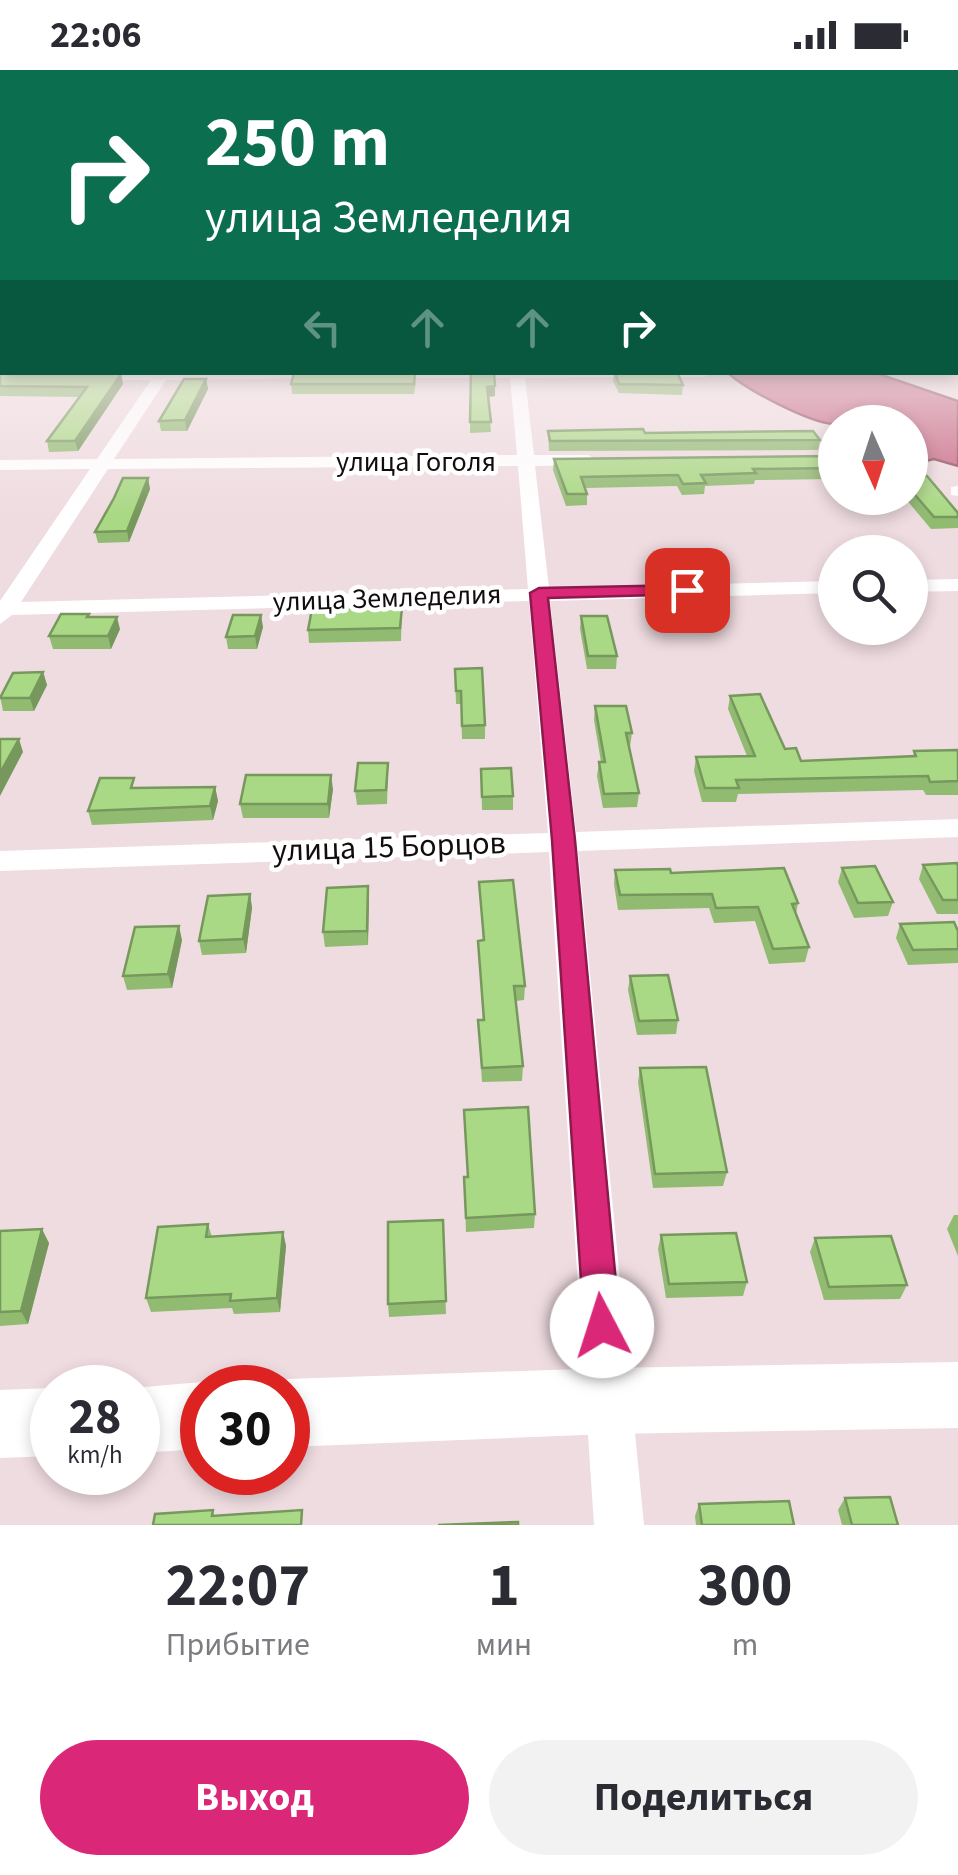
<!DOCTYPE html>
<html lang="ru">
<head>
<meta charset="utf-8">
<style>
	:root { --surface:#fff; --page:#f2f2f3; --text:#2b2b33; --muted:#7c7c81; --accent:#db2777 }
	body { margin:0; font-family:"Source Sans 3",sans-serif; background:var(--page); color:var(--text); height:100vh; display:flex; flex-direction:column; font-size:38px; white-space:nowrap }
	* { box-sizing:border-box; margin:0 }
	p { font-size:32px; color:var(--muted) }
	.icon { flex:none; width:55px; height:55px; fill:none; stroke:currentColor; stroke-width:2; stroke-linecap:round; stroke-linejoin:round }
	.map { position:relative; height:1455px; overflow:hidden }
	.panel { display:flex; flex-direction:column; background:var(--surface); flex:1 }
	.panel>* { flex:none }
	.guide { position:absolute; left:0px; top:0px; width:960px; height:305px; box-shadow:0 5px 15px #0003; background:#0b6e4f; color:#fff; overflow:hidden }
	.needle { width:65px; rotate:177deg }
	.buttons { position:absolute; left:818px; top:335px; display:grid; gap:20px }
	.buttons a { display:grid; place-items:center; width:110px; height:110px; border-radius:50%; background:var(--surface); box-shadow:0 5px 15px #0003; font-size:50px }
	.speed { position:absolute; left:30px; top:1295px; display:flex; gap:20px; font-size:50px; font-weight:700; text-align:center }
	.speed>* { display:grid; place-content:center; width:130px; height:130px; border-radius:50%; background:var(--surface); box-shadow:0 5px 15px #0003; line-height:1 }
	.speed small { font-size:25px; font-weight:400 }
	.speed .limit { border:15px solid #d22; background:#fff; color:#111 }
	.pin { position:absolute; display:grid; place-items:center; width:85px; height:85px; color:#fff; margin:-42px; border-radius:20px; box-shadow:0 5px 15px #0006 }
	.me { position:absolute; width:110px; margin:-55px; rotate:355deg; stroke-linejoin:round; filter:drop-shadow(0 0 8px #0008) }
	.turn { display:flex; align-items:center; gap:35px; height:210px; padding:0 40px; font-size:45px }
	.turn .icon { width:130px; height:130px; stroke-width:2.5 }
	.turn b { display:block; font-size:70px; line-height:85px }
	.lanes { display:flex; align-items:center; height:95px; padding:0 40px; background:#0003; justify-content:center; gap:50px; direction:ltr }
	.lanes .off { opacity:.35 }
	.eta { display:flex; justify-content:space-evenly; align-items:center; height:170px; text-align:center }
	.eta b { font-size:60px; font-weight:700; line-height:70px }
	.cta { display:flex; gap:20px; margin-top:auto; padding:20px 40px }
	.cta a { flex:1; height:115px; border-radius:60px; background:var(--accent); color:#fff; font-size:40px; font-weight:700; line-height:115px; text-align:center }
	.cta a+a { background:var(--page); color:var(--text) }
	.status { display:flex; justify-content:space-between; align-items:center; height:70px; padding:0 50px; background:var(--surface); direction:ltr }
	.status svg { height:28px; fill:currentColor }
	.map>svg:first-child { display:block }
	.water { fill:#c86b86; stroke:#914e62; stroke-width:2.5 }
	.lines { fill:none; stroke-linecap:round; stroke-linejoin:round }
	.street { fill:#fff; fill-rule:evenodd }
	.secondary { fill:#fff; fill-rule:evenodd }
	.wall { fill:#92bb72 }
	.shaded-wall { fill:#77985d }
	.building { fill:#aad985; stroke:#77985d; stroke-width:2.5 }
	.route { fill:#db2777; stroke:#8e194d; stroke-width:2.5 }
	.labels { text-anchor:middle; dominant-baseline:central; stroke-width:9; stroke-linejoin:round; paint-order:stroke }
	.far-street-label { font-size:28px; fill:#120c0d; stroke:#fff }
	.street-label { font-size:32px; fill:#120c0d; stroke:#fff }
</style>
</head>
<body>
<div class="status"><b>22:06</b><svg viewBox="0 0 49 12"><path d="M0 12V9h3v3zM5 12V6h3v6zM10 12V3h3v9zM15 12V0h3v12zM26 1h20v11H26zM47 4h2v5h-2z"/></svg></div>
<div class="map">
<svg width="958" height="1455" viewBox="0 0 958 1455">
	<rect width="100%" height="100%" fill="#efdce0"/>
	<path class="water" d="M 728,303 L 876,303 L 958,331 L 958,396 L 934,389 L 913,394 L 910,406 L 910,352 C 886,352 852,356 833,354 C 808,352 747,320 728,303 Z"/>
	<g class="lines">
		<g class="street">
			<path d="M 376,302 L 712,302 L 705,307 L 525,308 L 534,385 L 588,385 L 597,390 L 588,395 L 535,396 L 549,518 L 835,511 L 835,523 L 550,531 L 576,762 L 958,749 L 958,767 L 578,781 L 644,1455 L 594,1455 L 549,782 L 0,801 L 0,781 L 548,763 L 529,531 L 12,545 L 0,554 L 0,531 L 90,399 L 0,400 L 0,390 L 97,389 L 151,310 L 87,310 L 82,309 L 82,303 L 336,304 L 329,308 L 166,310 L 114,389 L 517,385 L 510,308 L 382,308 ZM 518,396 L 528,519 L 21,532 L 108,399 Z"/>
			<path d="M 958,416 L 958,426 L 951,425 L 951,417 Z"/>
			<path d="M 958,509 L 958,521 L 910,522 L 910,510 Z"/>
		</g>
		<g class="secondary">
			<path d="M 958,1292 L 958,1358 L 608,1364 L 288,1377 L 288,1318 L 268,1318 L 288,1309 L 608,1298 Z"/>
			<path d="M 202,1312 L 215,1318 L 202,1318 L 202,1379 L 138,1383 L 138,1318 L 133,1318 Z"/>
			<path d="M 52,1318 L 52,1386 L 0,1388 L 0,1320 Z"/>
		</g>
	</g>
	<g class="wall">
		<path d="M 471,302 L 495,326 L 488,327 L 491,362 L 470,363 Z"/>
		<path d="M 614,302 L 683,315 L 682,325 L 619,323 L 613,311 Z"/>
		<path d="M 0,304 L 123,314 L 78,381 L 49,382 L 47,371 L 79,327 L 0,326 Z"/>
		<path d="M 206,309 L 208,319 L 187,361 L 161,361 L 159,351 Z"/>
		<path d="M 416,312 L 414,324 L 292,324 L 291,314 Z"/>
		<path d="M 548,361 L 645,363 L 820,370 L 818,380 L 549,381 Z"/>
		<path d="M 554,389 L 835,389 L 835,409 L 755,410 L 754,414 L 705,416 L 704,424 L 682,425 L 677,416 L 585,418 L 587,424 L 587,435 L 566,436 L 553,400 Z"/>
		<path d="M 910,407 L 958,443 L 958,458 L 931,459 L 905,428 L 910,428 Z"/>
		<path d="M 148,408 L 150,419 L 129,472 L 98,473 L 95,462 Z"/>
		<path d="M 402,537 L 401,571 L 309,573 L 308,560 Z"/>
		<path d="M 581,546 L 617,586 L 616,599 L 587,599 L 580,559 Z"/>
		<path d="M 263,557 L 257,579 L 228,579 L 226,567 Z"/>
		<path d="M 120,559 L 111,579 L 53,579 L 49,566 Z"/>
		<path d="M 455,599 L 485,655 L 485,669 L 462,669 L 461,634 L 456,634 Z"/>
		<path d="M 43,602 L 47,615 L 34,641 L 3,641 L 0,626 Z"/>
		<path d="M 730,626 L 785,679 L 801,691 L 913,686 L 914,681 L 958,680 L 958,725 L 926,725 L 923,720 L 738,724 L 736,732 L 702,732 L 694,701 L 696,687 L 747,686 L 728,639 Z"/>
		<path d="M 595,636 L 632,663 L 630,677 L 629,677 L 639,723 L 637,737 L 603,738 L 597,706 L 599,692 L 601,692 L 594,650 Z"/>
		<path d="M 481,699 L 513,726 L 513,740 L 482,740 Z"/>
		<path d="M 388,706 L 387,734 L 357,735 L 355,721 Z"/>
		<path d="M 215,717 L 218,731 L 213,750 L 92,755 L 88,741 L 137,718 Z"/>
		<path d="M 333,719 L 329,748 L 243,748 L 240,734 Z"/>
		<path d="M 923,795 L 958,796 L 958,844 L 937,844 L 919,809 Z"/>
		<path d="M 842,798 L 893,832 L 888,846 L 854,848 L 838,812 Z"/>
		<path d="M 615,800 L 671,803 L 798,833 L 796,844 L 809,877 L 805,892 L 769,894 L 755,851 L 714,853 L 709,838 L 618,840 L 614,814 Z"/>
		<path d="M 479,812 L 525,916 L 524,930 L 516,931 L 523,996 L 522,1011 L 482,1012 L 478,950 L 483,950 L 478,871 L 483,871 Z"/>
		<path d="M 368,816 L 368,875 L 325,877 L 323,862 Z"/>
		<path d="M 250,824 L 252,838 L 246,883 L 202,885 L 199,871 Z"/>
		<path d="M 900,854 L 958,861 L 958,893 L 908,895 L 896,868 Z"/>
		<path d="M 182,870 L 172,918 L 127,920 L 123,906 Z"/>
		<path d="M 630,906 L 678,950 L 676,964 L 637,965 L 628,920 Z"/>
		<path d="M 640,998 L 727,1102 L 723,1116 L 653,1118 L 638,1012 Z"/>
		<path d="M 464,1107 L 535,1144 L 534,1158 L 466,1162 Z"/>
		<path d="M 954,1145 L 958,1145 L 958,1186 L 947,1159 Z"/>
		<path d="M 443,1150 L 446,1244 L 389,1247 L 388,1234 Z"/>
		<path d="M 208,1154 L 212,1167 L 283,1162 L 286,1176 L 280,1242 L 234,1244 L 232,1238 L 151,1242 L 146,1228 Z"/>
		<path d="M 0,1161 L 49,1173 L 28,1254 L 0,1256 Z"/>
		<path d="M 661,1165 L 747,1212 L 743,1226 L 666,1228 L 658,1179 Z"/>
		<path d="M 815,1168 L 907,1215 L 900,1229 L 824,1230 L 810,1182 Z"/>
		<path d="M 845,1428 L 898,1455 L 842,1455 L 838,1440 Z"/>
		<path d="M 699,1434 L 794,1455 L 696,1455 L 695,1446 Z"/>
	</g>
	<g class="shaded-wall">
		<path d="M 121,304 L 123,314 L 78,381 L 75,371 Z"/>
		<path d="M 206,309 L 208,319 L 187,361 L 185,350 Z"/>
		<path d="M 495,316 L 495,326 L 487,327 L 487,317 Z"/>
		<path d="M 148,408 L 150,419 L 129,472 L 127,461 Z"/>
		<path d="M 261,545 L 263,557 L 257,579 L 255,566 Z"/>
		<path d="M 117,547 L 120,559 L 111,579 L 108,566 Z"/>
		<path d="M 43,602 L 47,615 L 34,641 L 30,628 Z"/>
		<path d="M 19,669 L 23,682 L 0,726 L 0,703 Z"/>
		<path d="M 331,705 L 333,719 L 329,748 L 328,734 Z"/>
		<path d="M 215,717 L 218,731 L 213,750 L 210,736 Z"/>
		<path d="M 368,816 L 369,830 L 368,875 L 367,861 Z"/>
		<path d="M 250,824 L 252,838 L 246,883 L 243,869 Z"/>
		<path d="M 179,856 L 182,870 L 172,918 L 168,904 Z"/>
		<path d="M 42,1159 L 49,1173 L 28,1254 L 21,1241 Z"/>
		<path d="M 283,1162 L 286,1176 L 280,1242 L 277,1228 Z"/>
	</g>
	<g class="building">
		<path d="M 471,302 L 494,302 L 495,316 L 487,317 L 491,352 L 470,352 Z"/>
		<path d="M 615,302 L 677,302 L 683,315 L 619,314 Z"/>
		<path d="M 294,303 L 415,303 L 414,314 L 291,314 Z"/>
		<path d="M 0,304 L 121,304 L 75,371 L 47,371 L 87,317 L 0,316 Z"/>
		<path d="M 184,309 L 206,309 L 185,350 L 159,351 Z"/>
		<path d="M 643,359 L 645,363 L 813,361 L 820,370 L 550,371 L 548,361 Z"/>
		<path d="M 833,386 L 835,389 L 835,398 L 753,399 L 756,403 L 701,405 L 706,413 L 683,414 L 678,405 L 581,407 L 587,424 L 567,424 L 554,389 Z"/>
		<path d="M 927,406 L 958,443 L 958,447 L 934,447 L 910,419 L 910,407 Z"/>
		<path d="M 123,408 L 148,408 L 127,461 L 95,462 L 114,428 Z"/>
		<path d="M 402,537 L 400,558 L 308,560 L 312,539 Z"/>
		<path d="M 61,544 L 89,544 L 87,547 L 117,547 L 108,566 L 49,566 Z"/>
		<path d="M 233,545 L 261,545 L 255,566 L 226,567 Z"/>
		<path d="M 581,546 L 607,546 L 617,586 L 588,586 Z"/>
		<path d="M 482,598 L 485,655 L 462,656 L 461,621 L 456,621 L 455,599 Z"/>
		<path d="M 43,602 L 30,628 L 0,628 L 13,603 Z"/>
		<path d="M 760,624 L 785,679 L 796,678 L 801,691 L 916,686 L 914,681 L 958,680 L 958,711 L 930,712 L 928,706 L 736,710 L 739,718 L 705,718 L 696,687 L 755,686 L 730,626 Z"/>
		<path d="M 595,636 L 626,636 L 632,663 L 626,663 L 639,723 L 604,724 L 599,692 L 605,692 Z"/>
		<path d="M 0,669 L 19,669 L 0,703 Z"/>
		<path d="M 358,693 L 388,693 L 386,720 L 355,721 Z"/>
		<path d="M 511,698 L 513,726 L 482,727 L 481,699 Z"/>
		<path d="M 246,705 L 331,705 L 328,734 L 240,734 Z"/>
		<path d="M 100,708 L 134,708 L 131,718 L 215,717 L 210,736 L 88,741 Z"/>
		<path d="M 957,793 L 958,796 L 958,830 L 943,830 L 923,795 Z"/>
		<path d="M 875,796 L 893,832 L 858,833 L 842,798 Z"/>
		<path d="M 784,798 L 798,833 L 792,834 L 809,877 L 773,879 L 758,837 L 716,838 L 712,824 L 620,825 L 615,800 L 670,799 L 671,803 Z"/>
		<path d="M 513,810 L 525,916 L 514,916 L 523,996 L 482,998 L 478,950 L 484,950 L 478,871 L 484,870 L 479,812 Z"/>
		<path d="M 368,816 L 367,861 L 323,862 L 327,818 Z"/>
		<path d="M 250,824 L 243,869 L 199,871 L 208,826 Z"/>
		<path d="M 954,852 L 958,861 L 958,879 L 913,880 L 900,854 Z"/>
		<path d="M 179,856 L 168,904 L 123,906 L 135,857 Z"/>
		<path d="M 668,905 L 678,950 L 639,951 L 630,906 Z"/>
		<path d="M 706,997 L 727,1102 L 655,1104 L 640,998 Z"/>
		<path d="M 528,1037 L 535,1144 L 466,1148 L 464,1107 L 468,1107 L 464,1040 Z"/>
		<path d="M 443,1150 L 446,1231 L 388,1234 L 388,1152 Z"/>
		<path d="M 208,1154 L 206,1167 L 283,1162 L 277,1228 L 230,1231 L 231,1224 L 146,1228 L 158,1157 Z"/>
		<path d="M 42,1159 L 21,1241 L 0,1242 L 0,1161 Z"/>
		<path d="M 736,1163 L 747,1212 L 669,1214 L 661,1165 Z"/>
		<path d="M 891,1166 L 907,1215 L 829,1217 L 815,1168 Z"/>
		<path d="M 890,1427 L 898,1455 L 852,1455 L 845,1428 Z"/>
		<path d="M 789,1431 L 794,1455 L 702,1455 L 699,1434 Z"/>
		<path d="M 213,1440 L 212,1446 L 302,1440 L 301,1455 L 153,1455 L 155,1444 Z"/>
		<path d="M 518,1452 L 518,1455 L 438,1455 Z"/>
	</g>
	<linearGradient id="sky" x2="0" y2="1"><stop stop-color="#9b97c1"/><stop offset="0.54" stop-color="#f8eff1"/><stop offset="1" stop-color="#f8eff1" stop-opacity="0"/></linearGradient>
	<rect width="958" height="444" fill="url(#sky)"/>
	<path class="route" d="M 687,515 L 693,517 L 693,524 L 548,528 L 575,770 L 620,1256 L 615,1269 L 602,1274 L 589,1269 L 584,1256 L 552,770 L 530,523 L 539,518 Z"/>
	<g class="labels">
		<g class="far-street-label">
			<text x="416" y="392">улица Гоголя</text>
			<text transform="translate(387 528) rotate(-2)">улица Земледелия</text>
		</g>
		<g class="street-label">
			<text transform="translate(389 777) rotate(-2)">улица 15 Борцов</text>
		</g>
	</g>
</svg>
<div class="buttons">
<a><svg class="needle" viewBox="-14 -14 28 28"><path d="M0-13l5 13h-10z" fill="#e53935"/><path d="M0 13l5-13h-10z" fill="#7c7c81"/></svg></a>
<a><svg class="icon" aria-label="search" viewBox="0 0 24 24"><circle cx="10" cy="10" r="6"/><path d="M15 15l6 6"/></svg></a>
</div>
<div class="speed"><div>28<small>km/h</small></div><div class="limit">30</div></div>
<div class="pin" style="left:687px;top:520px;background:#d93025"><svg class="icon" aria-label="arrive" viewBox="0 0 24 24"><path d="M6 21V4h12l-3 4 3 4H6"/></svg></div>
<svg class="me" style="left:602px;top:1256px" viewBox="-20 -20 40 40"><circle r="19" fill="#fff"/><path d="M0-13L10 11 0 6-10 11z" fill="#db2777"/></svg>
<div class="guide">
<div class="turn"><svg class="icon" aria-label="right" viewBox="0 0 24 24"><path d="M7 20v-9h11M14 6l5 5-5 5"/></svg><div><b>250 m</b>улица Земледелия</div></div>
<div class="lanes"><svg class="icon off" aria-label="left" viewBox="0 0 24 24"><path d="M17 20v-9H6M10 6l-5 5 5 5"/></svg><svg class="icon off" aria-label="ahead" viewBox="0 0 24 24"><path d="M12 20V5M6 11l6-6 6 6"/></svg><svg class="icon off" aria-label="ahead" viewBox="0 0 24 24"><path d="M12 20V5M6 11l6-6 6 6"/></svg><svg class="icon" aria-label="right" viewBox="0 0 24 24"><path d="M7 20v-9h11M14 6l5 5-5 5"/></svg></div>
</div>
</div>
<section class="panel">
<div class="eta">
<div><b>22:07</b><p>Прибытие</p></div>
<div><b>1</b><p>мин</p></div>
<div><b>300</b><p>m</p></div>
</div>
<div class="cta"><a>Выход</a><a>Поделиться</a></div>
</section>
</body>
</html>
